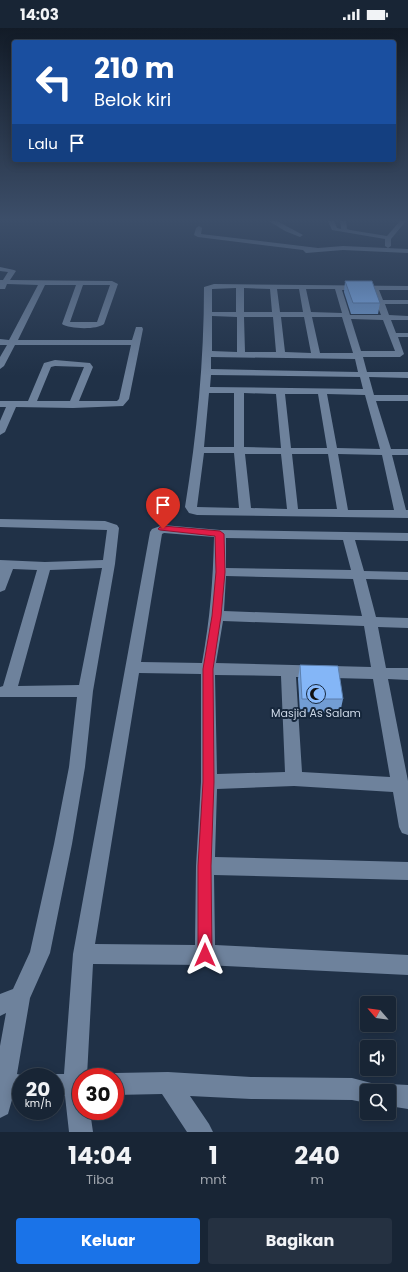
<!DOCTYPE html>
<html lang="id">
<head>
<meta charset="utf-8">
<style>
	:root { --surface:#182535; --page:#253141; --text:#f1f3f6; --muted:#9fa5ad; --line:#364250; --accent:#1a73e8 }
	body { margin:0; font-family:Poppins,sans-serif; background:var(--page); color:var(--text); height:100vh; display:flex; flex-direction:column; font-size:15px; white-space:nowrap }
	* { box-sizing:border-box; margin:0 }
	p { font-size:13px; color:var(--muted) }
	.icon { flex:none; width:22px; height:22px; fill:none; stroke:currentColor; stroke-width:2; stroke-linecap:round; stroke-linejoin:round }
	.map { position:relative; height:1104px; overflow:hidden }
	.drawer { display:flex; flex-direction:column; background:var(--surface); flex:1 }
	.drawer>* { flex:none }
	.guide { position:absolute; left:12px; top:12px; width:384px; height:122px; border-radius:4px; box-shadow:0 2px 10px #0003,0 0 0 1px var(--line); background:#1a4fa0; color:#fff; overflow:hidden }
	.needle { width:26px; rotate:298deg }
	.fabs { position:absolute; left:360px; top:968px; display:grid; gap:8px }
	.fabs a { display:grid; place-items:center; width:36px; height:36px; border-radius:4px; background:var(--surface); box-shadow:0 2px 10px #0003,0 0 0 1px var(--line); font-size:20px }
	.speed { position:absolute; left:12px; top:1040px; display:flex; gap:8px; font-size:20px; font-weight:700; text-align:center }
	.speed>* { display:grid; place-content:center; width:52px; height:52px; border-radius:50%; background:var(--surface); box-shadow:0 2px 10px #0003,0 0 0 1px var(--line); line-height:1 }
	.speed small { font-size:10px; font-weight:400 }
	.speed .limit { border:6px solid #d22; background:#fff; color:#111 }
	.pin { position:absolute; display:grid; place-items:center; width:34px; height:34px; color:#fff; margin:-41px -17px; border-radius:50% 50% 50% 0; rotate:-45deg; box-shadow:0 0 4px #0007 }
	.pin .icon { rotate:45deg }
	.me { position:absolute; width:44px; margin:-22px; rotate:0deg; stroke-linejoin:round; filter:drop-shadow(0 0 3px #0008) }
	.turn { display:flex; align-items:center; gap:14px; height:84px; padding:0 16px; font-size:18px }
	.turn .icon { width:52px; height:52px; stroke-width:2.5 }
	.turn b { display:block; font-size:28px; line-height:34px }
	.then { display:flex; align-items:center; height:38px; padding:0 16px; background:#0003; gap:8px; font-size:15px }
	.eta { display:flex; justify-content:space-evenly; align-items:center; height:68px; text-align:center }
	.eta b { font-size:24px; font-weight:700; line-height:28px }
	.action { display:flex; gap:8px; margin-top:auto; padding:8px 16px }
	.action a { flex:1; height:46px; border-radius:4px; background:var(--accent); color:#fff; font-size:16px; font-weight:700; line-height:46px; text-align:center }
	.action a+a { background:var(--page); color:var(--text) }
	.status { display:flex; justify-content:space-between; align-items:center; height:28px; padding:0 20px; background:var(--surface); direction:ltr }
	.status svg { height:11px; fill:currentColor }
	.map>svg:first-child { display:block }
	.lines { fill:none; stroke-linecap:round; stroke-linejoin:round }
	.street { fill:#6e829c; fill-rule:evenodd }
	.wall { fill:#729dd4 }
	.building { fill:#84b6f7; stroke:#5c7fad }
	.route { fill:#e11d48; stroke:#92132f }
	.labels { text-anchor:middle; dominant-baseline:central; stroke-width:4; stroke-linejoin:round; paint-order:stroke }
	.poi-label { font-size:11px; fill:#cdd8e7; stroke:#16273c }
</style>
</head>
<body>
<div class="status"><b>14:03</b><svg viewBox="0 0 49 12"><path d="M0 12V9h3v3zM5 12V6h3v6zM10 12V3h3v9zM15 12V0h3v12zM26 1h20v11H26zM47 4h2v5h-2z"/></svg></div>
<div class="map">
<svg width="408" height="1104" viewBox="0 0 408 1104">
	<rect width="100%" height="100%" fill="#203147"/>
	<g class="lines">
		<g class="street">
			<path d="M 269,193 L 277,193 L 303,207 L 300,209 L 285,203 Z"/>
			<path d="M 328,193 L 334,193 L 337,200 L 341,201 L 340,193 L 346,193 L 347,201 L 350,202 L 387,208 L 400,193 L 406,193 L 391,211 L 391,218 L 388,220 L 385,218 L 385,211 L 332,202 Z"/>
			<path d="M 199,198 L 202,200 L 201,206 L 318,220 L 343,218 L 408,221 L 408,225 L 343,222 L 306,225 L 303,222 L 198,209 L 194,207 L 196,200 Z"/>
			<path d="M 0,239 L 14,242 L 16,243 L 10,252 L 112,253 L 118,256 L 104,296 C 97,302 69,301 62,296 L 76,257 L 45,257 L 18,312 L 132,312 L 136,299 L 142,299 L 143,301 L 129,371 L 123,378 L 73,380 L 16,379 L 5,404 L 0,407 L 0,393 L 6,379 L 0,379 L 0,373 L 28,373 L 44,335 L 55,332 L 90,335 L 93,339 L 79,373 L 117,373 L 119,371 L 131,317 L 15,317 L 4,338 L 0,341 L 0,329 L 7,317 L 0,317 L 0,311 L 9,312 L 38,257 L 7,256 L 5,261 L 0,261 L 0,252 L 3,252 L 8,244 L 0,243 ZM 83,257 L 110,257 L 97,294 L 70,294 ZM 55,338 L 84,339 L 70,373 L 37,373 L 51,339 Z"/>
			<path d="M 214,256 L 408,258 L 408,262 L 379,262 L 383,272 L 408,272 L 408,276 L 385,276 L 389,287 L 408,288 L 408,292 L 391,292 L 396,305 L 408,305 L 408,309 L 398,309 L 404,326 L 400,329 L 363,329 L 367,344 L 408,344 L 408,350 L 369,349 L 374,367 L 408,367 L 408,373 L 376,373 L 391,421 L 408,421 L 408,427 L 392,427 L 406,482 L 408,482 L 408,490 L 197,487 L 189,485 L 185,479 C 197,406 204,333 204,259 ZM 236,260 L 236,284 L 212,284 L 212,261 ZM 244,260 L 270,261 L 272,284 L 244,284 ZM 277,261 L 299,261 L 303,284 L 280,284 ZM 306,261 L 335,261 L 342,285 L 311,284 ZM 342,262 L 371,262 L 381,287 L 350,287 ZM 212,288 L 237,289 L 237,324 L 212,323 ZM 244,289 L 273,289 L 276,324 L 245,324 ZM 281,289 L 304,289 L 311,325 L 285,324 ZM 312,289 L 342,289 L 353,325 L 320,325 ZM 351,291 L 383,292 L 395,323 L 361,323 ZM 211,329 L 355,331 L 358,344 L 211,341 ZM 211,347 L 360,349 L 363,361 L 210,359 ZM 209,365 L 234,365 L 234,419 L 204,419 ZM 244,365 L 276,366 L 281,420 L 244,419 ZM 285,366 L 318,366 L 327,420 L 291,420 ZM 327,366 L 365,367 L 380,421 L 337,420 ZM 204,425 L 234,425 L 239,480 L 197,479 ZM 245,426 L 281,426 L 287,481 L 251,480 ZM 292,426 L 328,426 L 337,481 L 298,481 ZM 338,426 L 382,427 L 394,482 L 348,482 Z"/>
			<path d="M 0,491 L 105,493 L 117,497 L 119,500 L 115,536 L 93,663 L 85,739 L 72,816 L 50,925 L 30,970 L 17,1046 L 29,1049 L 21,1049 L 21,1068 L 13,1068 L 8,1086 L 0,1090 L 0,1018 L 6,985 L 0,988 L 0,966 L 13,961 L 30,924 L 54,816 L 69,739 L 77,669 L 0,669 L 0,659 L 3,658 L 37,542 L 13,541 L 5,562 L 0,564 L 0,532 L 45,534 L 103,532 L 107,502 L 0,499 ZM 102,540 L 79,657 L 18,658 L 50,542 Z"/>
			<path d="M 163,497 L 220,502 L 408,505 L 408,513 L 355,512 L 364,543 L 408,544 L 408,552 L 366,551 L 376,589 L 408,590 L 408,600 L 378,599 L 386,640 L 408,640 L 408,652 L 388,651 L 408,753 L 408,807 L 402,805 L 399,799 L 393,764 L 294,758 L 217,761 L 215,829 L 408,834 L 408,852 L 214,847 L 215,917 L 408,927 L 408,947 L 205,937 L 93,936 L 87,1048 L 89,1049 L 81,1049 L 81,1083 L 90,1083 L 93,1104 L 69,1104 L 65,1068 L 55,1068 L 55,1049 L 47,1049 L 55,1046 L 64,1046 L 73,926 L 150,504 L 152,501 ZM 164,505 L 214,509 C 213,554 210,591 202,635 L 141,634 L 162,506 ZM 226,510 L 343,512 L 351,542 L 226,540 ZM 226,548 L 353,551 L 362,588 L 224,583 ZM 223,593 L 364,598 L 371,639 L 216,635 ZM 139,645 L 201,646 L 201,754 L 196,838 L 195,917 L 95,916 ZM 215,647 L 281,648 L 285,744 L 217,746 ZM 296,649 L 373,651 L 390,749 L 302,744 Z"/>
			<path d="M 168,1044 L 251,1049 L 352,1050 L 375,1056 L 378,1063 L 367,1063 L 367,1075 L 352,1072 L 251,1071 L 190,1068 L 209,1096 L 213,1104 L 187,1104 L 162,1066 L 115,1067 L 115,1049 L 107,1049 L 115,1045 Z"/>
			<path d="M 389,1056 L 408,1057 L 408,1081 L 389,1078 L 389,1063 L 379,1063 L 381,1059 Z"/>
		</g>
	</g>
	<g class="wall">
		<path d="M 345,253 L 380,275 L 378,286 L 351,286 L 344,264 Z"/>
		<path d="M 300,637 L 343,671 L 340,685 L 300,684 L 298,651 Z"/>
	</g>
	<g class="building">
		<path d="M 345,253 L 372,253 L 380,275 L 353,275 Z"/>
		<path d="M 300,637 L 338,638 L 343,671 L 302,671 Z"/>
	</g>
	<linearGradient id="sky" x2="0" y2="1"><stop stop-color="#121b27"/><stop offset="0.55" stop-color="#3c4e69"/><stop offset="1" stop-color="#3c4e69" stop-opacity="0"/></linearGradient>
	<rect width="408" height="348" fill="url(#sky)"/>
	<path class="route" d="M 163,498 L 220,503 L 224,506 L 225,544 L 221,588 L 213,641 L 214,754 L 211,838 L 212,927 L 210,932 L 205,934 L 200,932 L 198,927 L 198,838 L 203,754 L 203,641 L 212,588 L 216,544 L 215,508 L 160,502 L 158,501 L 160,499 Z"/>
	<defs>
		<symbol id="mosque-disc" viewBox="-11 -11 22 22"><circle r="9.5" fill="#88bafc" stroke="#16273c"/><path d="M3.5-4.9A6 6 0 1 0 3.5 4.9A5 5 0 1 1 3.5-4.9Z" fill="#111"/></symbol>
	</defs>
	<g fill-rule="evenodd">
		<use href="#mosque-disc" x="305" y="655" width="22" height="22"/>
	</g>
	<g class="labels">
		<g class="poi-label">
			<text x="316" y="685">Masjid As Salam</text>
		</g>
	</g>
</svg>
<div class="fabs">
<a><svg class="needle" viewBox="-14 -14 28 28"><path d="M0-13l5 13h-10z" fill="#e53935"/><path d="M0 13l5-13h-10z" fill="#9fa5ad"/></svg></a>
<a><svg class="icon" aria-label="sound" viewBox="0 0 24 24"><path d="M4 9h4l5-4v14l-5-4H4zM17 9q2 3 0 6"/></svg></a>
<a><svg class="icon" aria-label="search" viewBox="0 0 24 24"><circle cx="10" cy="10" r="6"/><path d="M15 15l6 6"/></svg></a>
</div>
<div class="speed"><div>20<small>km/h</small></div><div class="limit">30</div></div>
<div class="pin" style="left:163px;top:501px;background:#d93025"><svg class="icon" aria-label="arrive" viewBox="0 0 24 24"><path d="M6 21V4h12l-3 4 3 4H6"/></svg></div>
<svg class="me" style="left:205px;top:927px" viewBox="-20 -20 40 40"><path d="M0-17L14 15 0 8-14 15z" fill="#e11d48" stroke="#fff" stroke-width="4"/></svg>
<div class="guide">
<div class="turn"><svg class="icon" aria-label="left" viewBox="0 0 24 24"><path d="M17 20v-9H6M10 6l-5 5 5 5"/></svg><div><b>210 m</b>Belok kiri</div></div>
<div class="then">Lalu<svg class="icon" aria-label="arrive" viewBox="0 0 24 24"><path d="M6 21V4h12l-3 4 3 4H6"/></svg></div>
</div>
</div>
<section class="drawer">
<div class="eta">
<div><b>14:04</b><p>Tiba</p></div>
<div><b>1</b><p>mnt</p></div>
<div><b>240</b><p>m</p></div>
</div>
<div class="action"><a>Keluar</a><a>Bagikan</a></div>
</section>
</body>
</html>
